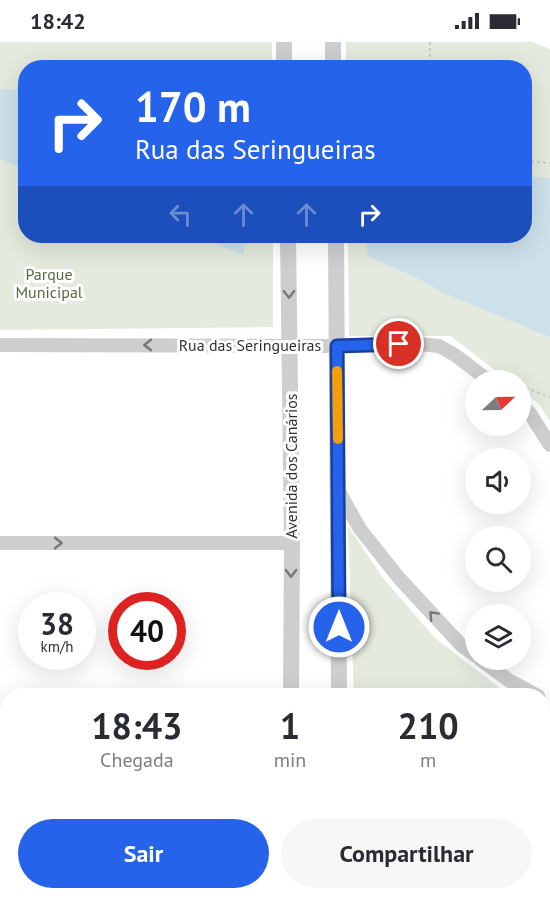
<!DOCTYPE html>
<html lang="pt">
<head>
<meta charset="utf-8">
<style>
	:root { --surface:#fff; --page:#f7f7f7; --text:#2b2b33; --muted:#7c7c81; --accent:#2563eb }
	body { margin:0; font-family:"PT Sans",sans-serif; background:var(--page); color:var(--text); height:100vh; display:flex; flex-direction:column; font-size:22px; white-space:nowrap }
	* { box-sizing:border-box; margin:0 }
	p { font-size:20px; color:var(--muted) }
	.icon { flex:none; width:33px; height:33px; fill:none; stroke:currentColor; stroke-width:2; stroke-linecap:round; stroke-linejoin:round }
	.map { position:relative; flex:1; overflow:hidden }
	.drawer { position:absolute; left:0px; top:646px; width:550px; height:212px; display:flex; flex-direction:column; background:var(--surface); border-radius:24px 24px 0 0; box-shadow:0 6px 24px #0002 }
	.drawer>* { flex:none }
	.top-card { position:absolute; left:18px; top:18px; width:514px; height:183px; border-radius:24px; box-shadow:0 6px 24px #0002; background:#2563eb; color:#fff; overflow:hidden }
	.needle { width:39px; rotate:68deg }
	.tools { position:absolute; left:465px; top:328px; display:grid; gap:12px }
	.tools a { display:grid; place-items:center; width:66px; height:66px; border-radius:50%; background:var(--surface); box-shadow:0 6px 24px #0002; font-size:30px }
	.speed { position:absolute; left:18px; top:550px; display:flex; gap:12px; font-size:30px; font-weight:700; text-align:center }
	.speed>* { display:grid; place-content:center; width:78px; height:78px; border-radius:50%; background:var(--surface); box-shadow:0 6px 24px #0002; line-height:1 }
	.speed small { font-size:15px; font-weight:400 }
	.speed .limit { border:9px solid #d22; background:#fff; color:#111 }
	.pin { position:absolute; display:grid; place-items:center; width:51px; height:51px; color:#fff; margin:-26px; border:3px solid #fff; border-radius:50%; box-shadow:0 2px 6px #0007 }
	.me { position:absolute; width:66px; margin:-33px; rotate:0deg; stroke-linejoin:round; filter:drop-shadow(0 0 4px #0008) }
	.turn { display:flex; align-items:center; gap:21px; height:126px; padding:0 18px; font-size:27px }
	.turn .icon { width:78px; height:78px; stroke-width:2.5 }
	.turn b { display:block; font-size:42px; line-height:51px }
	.lanes { display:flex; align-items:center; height:57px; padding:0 18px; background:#0003; justify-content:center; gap:30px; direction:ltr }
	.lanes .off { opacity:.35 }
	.eta { display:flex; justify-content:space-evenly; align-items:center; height:102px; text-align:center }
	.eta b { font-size:36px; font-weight:800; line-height:42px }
	.cta { display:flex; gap:12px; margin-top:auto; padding:12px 18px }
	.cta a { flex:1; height:69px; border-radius:36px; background:var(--accent); color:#fff; font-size:24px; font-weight:800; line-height:69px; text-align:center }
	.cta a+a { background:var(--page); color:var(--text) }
	.status { display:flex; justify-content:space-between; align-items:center; height:42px; padding:0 30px; background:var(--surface); direction:ltr }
	.status svg { height:16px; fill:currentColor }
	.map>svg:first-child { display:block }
	.green { fill:#e4eadd }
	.water { fill:#cde1eb }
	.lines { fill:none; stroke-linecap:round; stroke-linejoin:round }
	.path { stroke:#cbcbcb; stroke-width:2; stroke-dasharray:3 3; stroke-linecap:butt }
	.minor { stroke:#cecece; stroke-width:14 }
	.tertiary { stroke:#cecece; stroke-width:16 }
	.oneway { stroke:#787878 }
	.route-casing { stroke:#184099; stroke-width:15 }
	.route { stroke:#2563eb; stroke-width:10 }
	.slow { stroke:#f59e0b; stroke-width:10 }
	.labels { text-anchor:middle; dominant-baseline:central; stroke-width:6; stroke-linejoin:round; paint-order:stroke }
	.park-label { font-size:16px; fill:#556b40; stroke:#fff }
	.street-label { font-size:16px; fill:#313131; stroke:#fff }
</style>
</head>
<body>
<div class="status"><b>18:42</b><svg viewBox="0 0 49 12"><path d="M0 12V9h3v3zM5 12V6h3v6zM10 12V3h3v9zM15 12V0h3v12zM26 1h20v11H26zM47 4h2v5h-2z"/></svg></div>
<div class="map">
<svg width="550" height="857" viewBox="0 0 550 857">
	<rect width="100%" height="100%" fill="#fff"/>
	<g class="green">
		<path d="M 0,0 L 272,0 L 272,25 L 26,26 L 26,194 L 273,194 L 273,285 L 0,288 Z"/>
		<path d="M 346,0 L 532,0 L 550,7 L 550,379 L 539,362 L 521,348 L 520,339 L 509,339 L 451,294 L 349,294 L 348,194 L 525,194 L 525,26 L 346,25 Z"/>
		<path d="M 348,484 L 383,536 L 435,596 L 501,647 L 514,654 L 354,654 Z"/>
	</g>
	<g class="water">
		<path d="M 0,47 L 25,48 L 25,126 L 0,117 Z"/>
		<path d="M 525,134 L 550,136 L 550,295 L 441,250 L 419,237 L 368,214 L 365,194 L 525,194 Z"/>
		<path d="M 196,194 L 245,194 L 244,213 Z"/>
	</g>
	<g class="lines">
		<g class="path">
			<path d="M 430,0 L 430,26"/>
			<path d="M 525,119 L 550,121"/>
			<path d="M 520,345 L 524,345 L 550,355"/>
			<path d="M 0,712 L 8,712"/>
			<path d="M 543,712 L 550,712"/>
		</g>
		<g class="minor">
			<path d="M 0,303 L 337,304 L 420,302 L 439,304 L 455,313 L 489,339"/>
			<path d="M 520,363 L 529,370 L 550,403"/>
			<path d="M 338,448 L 360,487 L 399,536 L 461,603 L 476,614"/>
			<path d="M 0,501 L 292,501"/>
			<path d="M 481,618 L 510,639 L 538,654"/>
		</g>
		<g class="tertiary">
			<path d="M 284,0 L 284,26"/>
			<path d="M 333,0 L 333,26"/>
			<path d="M 288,194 L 292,501 L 291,654"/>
			<path d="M 336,194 L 339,654"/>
			<path d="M 543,689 L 550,689"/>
			<path d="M 0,695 L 8,694"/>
			<path d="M 543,736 L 550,736"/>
			<path d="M 0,741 L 8,741"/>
			<path d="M 291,857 L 291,850"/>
			<path d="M 338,857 L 338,850"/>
		</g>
	</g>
	<defs><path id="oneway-chevron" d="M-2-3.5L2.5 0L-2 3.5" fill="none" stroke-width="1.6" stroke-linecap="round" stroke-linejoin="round" transform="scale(1.5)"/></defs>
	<g class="oneway">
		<use href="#oneway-chevron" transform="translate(289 252) rotate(89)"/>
		<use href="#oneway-chevron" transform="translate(148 303) rotate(180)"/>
		<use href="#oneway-chevron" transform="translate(58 501)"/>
		<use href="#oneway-chevron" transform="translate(291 531) rotate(90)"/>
		<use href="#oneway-chevron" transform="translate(433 573) rotate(-133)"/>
	</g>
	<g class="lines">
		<defs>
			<path id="route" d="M 339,585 L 337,304 L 399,302"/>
		</defs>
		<use href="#route" class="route-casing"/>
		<use href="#route" class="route"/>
		<path class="slow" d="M 337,329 L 338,397"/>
	</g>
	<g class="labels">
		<g class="park-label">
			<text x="49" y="232">Parque<tspan x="49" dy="18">Municipal</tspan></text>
		</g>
		<g class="street-label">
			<text x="250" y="303">Rua das Seringueiras</text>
			<text transform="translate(291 424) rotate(-90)">Avenida dos Canários</text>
		</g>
	</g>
</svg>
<div class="tools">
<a><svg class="needle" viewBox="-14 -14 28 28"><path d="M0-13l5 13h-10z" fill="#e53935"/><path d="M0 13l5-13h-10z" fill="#7c7c81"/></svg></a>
<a><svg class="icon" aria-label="sound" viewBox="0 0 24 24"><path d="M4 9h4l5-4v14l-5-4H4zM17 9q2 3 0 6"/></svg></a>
<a><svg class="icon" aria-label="search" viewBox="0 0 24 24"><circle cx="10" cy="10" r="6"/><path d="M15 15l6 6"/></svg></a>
<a><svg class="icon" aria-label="layers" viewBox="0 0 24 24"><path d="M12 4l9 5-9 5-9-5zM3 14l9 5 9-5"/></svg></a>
</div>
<div class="speed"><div>38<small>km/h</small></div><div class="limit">40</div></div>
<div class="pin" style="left:399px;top:302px;background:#d93025"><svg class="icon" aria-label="arrive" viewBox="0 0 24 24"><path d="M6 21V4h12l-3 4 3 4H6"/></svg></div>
<svg class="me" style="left:339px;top:585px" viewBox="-20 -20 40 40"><circle r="17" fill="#2563eb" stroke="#fff" stroke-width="3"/><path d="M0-11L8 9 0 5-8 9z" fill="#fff"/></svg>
<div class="top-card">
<div class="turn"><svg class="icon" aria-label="right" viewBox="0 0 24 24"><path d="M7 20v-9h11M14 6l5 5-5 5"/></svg><div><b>170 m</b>Rua das Seringueiras</div></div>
<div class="lanes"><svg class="icon off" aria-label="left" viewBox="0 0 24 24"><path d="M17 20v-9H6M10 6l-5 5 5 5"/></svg><svg class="icon off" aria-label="ahead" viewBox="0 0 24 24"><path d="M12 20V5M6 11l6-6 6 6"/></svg><svg class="icon off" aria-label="ahead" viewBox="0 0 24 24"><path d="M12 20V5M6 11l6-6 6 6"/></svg><svg class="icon" aria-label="right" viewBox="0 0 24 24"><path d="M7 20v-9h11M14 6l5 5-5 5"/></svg></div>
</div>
<section class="drawer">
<div class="eta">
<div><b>18:43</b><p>Chegada</p></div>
<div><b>1</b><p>min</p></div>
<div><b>210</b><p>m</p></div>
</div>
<div class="cta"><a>Sair</a><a>Compartilhar</a></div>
</section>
</div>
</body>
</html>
